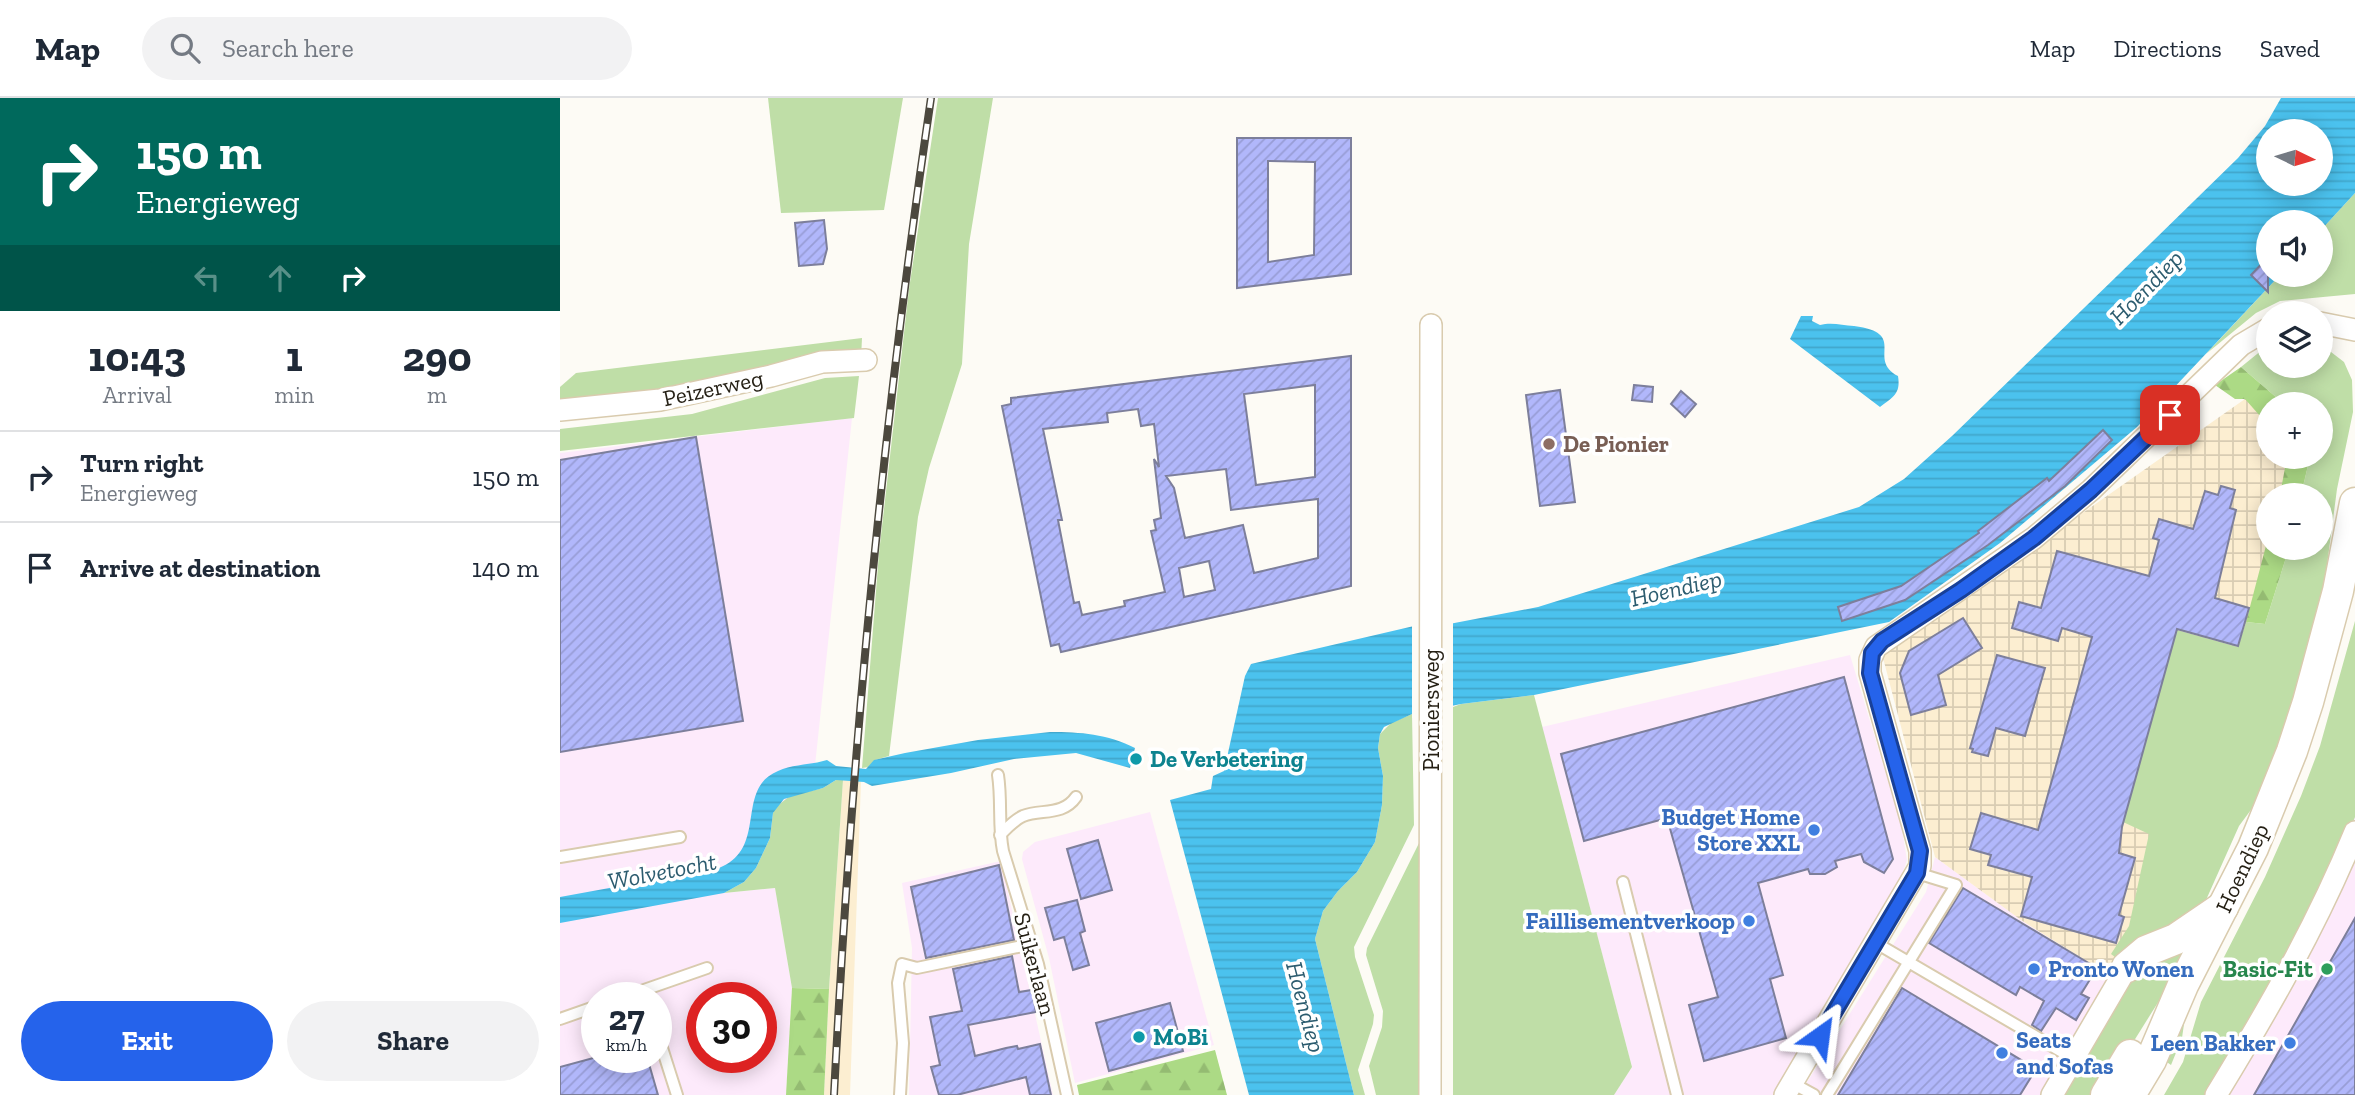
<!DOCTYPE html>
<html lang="en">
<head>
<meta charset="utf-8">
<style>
	:root { --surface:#fff; --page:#f2f2f3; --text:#1f2937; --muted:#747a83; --line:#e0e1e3; --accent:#2563eb }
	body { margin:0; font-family:"Zilla Slab",serif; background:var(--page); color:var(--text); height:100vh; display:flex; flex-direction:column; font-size:26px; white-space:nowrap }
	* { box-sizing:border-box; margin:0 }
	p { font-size:23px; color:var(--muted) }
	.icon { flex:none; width:38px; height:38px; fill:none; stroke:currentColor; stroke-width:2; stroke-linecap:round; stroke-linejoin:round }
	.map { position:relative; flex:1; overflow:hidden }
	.panel { display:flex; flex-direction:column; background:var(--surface); width:560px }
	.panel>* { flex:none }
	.hud { background:#00695c; color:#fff; overflow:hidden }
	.needle { width:46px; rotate:95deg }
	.buttons { position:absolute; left:1696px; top:21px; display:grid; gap:14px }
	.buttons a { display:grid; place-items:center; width:77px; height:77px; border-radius:50%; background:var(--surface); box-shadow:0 4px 18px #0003; font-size:35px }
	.speed { position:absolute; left:21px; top:884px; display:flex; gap:14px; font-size:35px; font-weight:700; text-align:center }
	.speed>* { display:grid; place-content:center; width:91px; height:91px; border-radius:50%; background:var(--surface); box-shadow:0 4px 18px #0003; line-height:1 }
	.speed small { font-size:18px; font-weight:400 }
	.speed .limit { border:10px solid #d22; background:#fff; color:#111 }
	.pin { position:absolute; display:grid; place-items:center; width:60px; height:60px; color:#fff; margin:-30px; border-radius:14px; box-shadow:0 4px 10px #0006 }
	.me { position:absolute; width:77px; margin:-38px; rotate:31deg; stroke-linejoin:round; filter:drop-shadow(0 0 5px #0008) }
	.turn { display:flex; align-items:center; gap:24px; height:147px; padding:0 21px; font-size:32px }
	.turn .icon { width:91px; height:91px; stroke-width:2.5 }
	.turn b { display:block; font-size:49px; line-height:60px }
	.lanes { display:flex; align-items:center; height:66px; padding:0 21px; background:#0003; justify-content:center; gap:35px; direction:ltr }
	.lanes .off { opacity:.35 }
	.eta { display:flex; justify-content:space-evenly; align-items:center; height:119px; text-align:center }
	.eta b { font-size:42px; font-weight:700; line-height:49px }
	.button { display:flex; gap:14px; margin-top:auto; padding:14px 21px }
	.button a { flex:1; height:80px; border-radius:42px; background:var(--accent); color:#fff; font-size:28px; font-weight:700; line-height:80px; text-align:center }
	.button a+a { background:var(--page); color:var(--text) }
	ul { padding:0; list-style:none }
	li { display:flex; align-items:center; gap:21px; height:91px; padding:0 21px; border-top:2px solid var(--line) }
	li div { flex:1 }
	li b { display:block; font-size:26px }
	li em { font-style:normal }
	header { display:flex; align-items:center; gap:42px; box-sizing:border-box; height:98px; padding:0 35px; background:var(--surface); border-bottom:2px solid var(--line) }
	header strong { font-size:33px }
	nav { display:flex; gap:38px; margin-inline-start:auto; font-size:24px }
	.search { width:490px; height:63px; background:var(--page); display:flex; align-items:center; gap:18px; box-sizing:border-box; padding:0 24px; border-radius:38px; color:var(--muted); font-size:26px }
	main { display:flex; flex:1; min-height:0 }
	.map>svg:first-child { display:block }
	.commercial { fill:#fdeafb; fill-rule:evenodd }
	.industrial { fill:url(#industrial-grid) }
	.built { fill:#fceed1 }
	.green { fill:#bfdea7 }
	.forest { fill:url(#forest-firs) }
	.water { fill:url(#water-rules); fill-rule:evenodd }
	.pier { fill:#fdfbf5 }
	.building { fill:url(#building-hatch); stroke:#7d7f9b; stroke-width:2; fill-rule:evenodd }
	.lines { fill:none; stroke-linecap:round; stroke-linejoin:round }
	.lane-casing { stroke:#d9cbae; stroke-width:14 }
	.street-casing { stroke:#d9cbae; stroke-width:24 }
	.secondary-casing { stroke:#d9cbae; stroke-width:33 }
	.lane { stroke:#fff; stroke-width:10 }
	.street { stroke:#fff; stroke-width:21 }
	.secondary { stroke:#fff; stroke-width:30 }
	.rail-casing { stroke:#4c483e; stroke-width:8 }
	.rail { stroke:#fff; stroke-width:5; stroke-dasharray:16; stroke-linecap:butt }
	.route-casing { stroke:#184099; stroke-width:18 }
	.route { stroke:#2563eb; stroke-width:12 }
	.education-dot { fill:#8d6e63; stroke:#fff; stroke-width:2.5 }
	.culture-dot { fill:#0f9aa8; stroke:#fff; stroke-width:2.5 }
	.shop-dot { fill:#3f7fe0; stroke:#fff; stroke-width:2.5 }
	.leisure-dot { fill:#2e9e5b; stroke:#fff; stroke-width:2.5 }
	.labels { text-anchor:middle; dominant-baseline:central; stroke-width:7; stroke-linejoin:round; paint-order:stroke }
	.street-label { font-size:23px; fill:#241f14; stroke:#fff }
	.education-label { font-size:23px; font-weight:bold; fill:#785e54; stroke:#fff; text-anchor:start }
	.culture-label { font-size:23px; font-weight:bold; fill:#0d838f; stroke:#fff; text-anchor:start }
	.shop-label { font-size:23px; font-weight:bold; fill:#366cbe; stroke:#fff; text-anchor:end }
	.leisure-label { font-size:23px; font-weight:bold; fill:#27864d; stroke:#fff; text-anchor:end }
	.water-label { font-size:24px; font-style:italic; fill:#2c5c6f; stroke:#fff }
</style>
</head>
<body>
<header>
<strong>Map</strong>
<div class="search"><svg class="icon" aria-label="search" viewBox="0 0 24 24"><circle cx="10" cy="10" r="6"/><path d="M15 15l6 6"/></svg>Search here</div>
<nav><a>Map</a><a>Directions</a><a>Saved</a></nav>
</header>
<main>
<section class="panel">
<div class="hud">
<div class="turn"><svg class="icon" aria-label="right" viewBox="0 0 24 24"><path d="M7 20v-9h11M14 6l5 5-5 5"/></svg><div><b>150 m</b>Energieweg</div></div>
<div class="lanes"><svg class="icon off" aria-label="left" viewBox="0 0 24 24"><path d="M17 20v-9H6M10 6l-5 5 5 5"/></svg><svg class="icon off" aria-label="ahead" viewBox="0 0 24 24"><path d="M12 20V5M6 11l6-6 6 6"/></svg><svg class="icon" aria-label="right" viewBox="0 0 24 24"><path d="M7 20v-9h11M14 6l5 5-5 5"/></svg></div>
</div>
<div class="eta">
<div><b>10:43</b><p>Arrival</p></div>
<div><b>1</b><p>min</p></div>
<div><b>290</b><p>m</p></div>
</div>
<ul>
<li><svg class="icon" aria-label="right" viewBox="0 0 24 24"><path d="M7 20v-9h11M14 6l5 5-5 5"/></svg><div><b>Turn right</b><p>Energieweg</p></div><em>150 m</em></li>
<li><svg class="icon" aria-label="arrive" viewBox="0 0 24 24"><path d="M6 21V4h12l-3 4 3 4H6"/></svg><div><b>Arrive at destination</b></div><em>140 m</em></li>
</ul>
<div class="button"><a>Exit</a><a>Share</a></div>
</section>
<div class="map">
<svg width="1795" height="997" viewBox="0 0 1795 997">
	<defs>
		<pattern id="industrial-grid" width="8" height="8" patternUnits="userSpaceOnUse" patternTransform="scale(1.75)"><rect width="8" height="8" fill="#fceed1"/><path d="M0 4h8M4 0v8" fill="none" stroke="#d8ccb3"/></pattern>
		<pattern id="forest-firs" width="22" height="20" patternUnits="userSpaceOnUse" patternTransform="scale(1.75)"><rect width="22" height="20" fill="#acda85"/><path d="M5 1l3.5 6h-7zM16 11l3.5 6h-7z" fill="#94bb72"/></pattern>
		<pattern id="water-rules" width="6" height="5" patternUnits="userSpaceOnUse" patternTransform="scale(1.75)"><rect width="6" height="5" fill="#4bc2ee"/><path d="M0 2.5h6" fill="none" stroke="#41a6cb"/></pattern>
		<pattern id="building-hatch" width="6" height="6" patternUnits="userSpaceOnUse" patternTransform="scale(1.75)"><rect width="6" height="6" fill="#b1b7fb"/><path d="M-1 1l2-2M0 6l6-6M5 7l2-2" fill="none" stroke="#989dd6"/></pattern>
	</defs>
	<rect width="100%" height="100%" fill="#fdfbf5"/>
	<g class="commercial">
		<path d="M 292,320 L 254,677 L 165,795 L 215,790 L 232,890 L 226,997 L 0,997 L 0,355 ZM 37,900 L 96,900 L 96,959 L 37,959 ZM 142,900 L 201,900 L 201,959 L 142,959 Z"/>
		<path d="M 1290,557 L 1341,726 L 1347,762 L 1339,785 L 1213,997 L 1054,997 L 1072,969 L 982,629 Z"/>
		<path d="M 590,714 L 654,947 L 515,985 L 489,860 L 462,761 L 463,754 L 475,744 Z"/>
		<path d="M 1795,715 L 1795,997 L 1653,997 Z"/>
		<path d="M 1375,759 L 1461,822 L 1553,880 L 1480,997 L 1239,997 L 1366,794 Z"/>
		<path d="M 441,763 L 493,997 L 349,997 L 352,850 L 342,785 Z"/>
	</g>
	<path class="industrial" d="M 1702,289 L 1708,306 L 1708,359 L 1732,359 L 1732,397 L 1708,397 L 1708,450 L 1716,450 L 1553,880 L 1461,822 L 1375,759 L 1322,556 Z"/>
	<path class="built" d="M 283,682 L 301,683 L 290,997 L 264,997 L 269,891 Z"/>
	<g class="green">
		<path d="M 208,0 L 343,0 L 324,112 L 221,115 Z"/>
		<path d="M 378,0 L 433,0 L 409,146 L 402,266 L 369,370 L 358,419 L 329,658 L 315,662 L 309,669 L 302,670 L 319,455 L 349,191 Z"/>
		<path d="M 1795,95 L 1795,196 L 1720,203 L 1696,215 L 1646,256 L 1720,177 L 1760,177 L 1761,132 Z"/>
		<path d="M 302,240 L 301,261 L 217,277 L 0,305 L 0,289 L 16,275 Z"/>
		<path d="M 1761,250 L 1771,254 L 1784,264 L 1792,282 L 1793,314 L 1777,391 L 1764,490 L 1732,609 L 1702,697 L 1679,728 L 1646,802 L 1637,814 L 1564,866 L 1551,856 L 1569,828 L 1589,736 L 1563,724 L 1617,532 L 1678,549 L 1686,524 L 1705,526 L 1729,450 L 1760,450 L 1760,397 L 1741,397 L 1750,359 L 1760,359 L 1760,306 L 1724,306 L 1681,269 L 1702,252 L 1708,251 L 1708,268 L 1760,268 Z"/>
		<path d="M 299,278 L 294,320 L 0,353 L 0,331 L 132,316 L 265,280 Z"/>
		<path d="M 1795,523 L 1795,719 C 1757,816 1701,906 1650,997 L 1604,997 L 1623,964 L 1641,904 L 1705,779 L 1741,698 L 1760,648 Z"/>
		<path d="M 974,597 L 1072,969 L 1054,997 L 893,997 L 893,609 L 901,606 Z"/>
		<path d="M 852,616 L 854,727 L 794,849 L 795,859 L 814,917 L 813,926 L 798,972 L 805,997 L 794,997 L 755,841 L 763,813 L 778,793 L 797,774 L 815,744 L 822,707 L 823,678 L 818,650 L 820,636 L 831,625 Z"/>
		<path d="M 276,682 L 283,682 L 269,891 L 232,890 L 215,790 L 164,795 L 184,784 L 196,770 L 210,740 L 213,715 L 217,708 L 230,698 L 263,690 Z"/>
		<path d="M 863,737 L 864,997 L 816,997 L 809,968 L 822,929 L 823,913 L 806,857 L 807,850 Z"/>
		<path d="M 1627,840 L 1624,863 L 1540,997 L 1498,997 L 1572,874 Z"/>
		<path d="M 1626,912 L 1622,940 L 1611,967 L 1604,962 Z"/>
	</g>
	<g class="forest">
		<path d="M 1681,269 L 1724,306 L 1708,306 L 1708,327 L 1685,301 L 1675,301 L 1655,287 Z"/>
		<path d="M 1727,359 L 1750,359 L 1741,397 L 1720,397 Z"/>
		<path d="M 1708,440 L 1708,450 L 1729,450 L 1705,526 L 1686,524 Z"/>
		<path d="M 232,890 L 269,891 L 264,997 L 226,997 Z"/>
		<path d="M 655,952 L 667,997 L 519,997 L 517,987 Z"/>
	</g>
	<g class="water">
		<path d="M 1721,0 L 1795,0 L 1795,95 L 1761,132 L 1760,124 L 1708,124 L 1708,177 L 1720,177 L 1577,329 L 1440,445 L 1329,524 L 974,597 L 901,606 L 852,616 L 824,629 L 820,636 L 818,650 L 823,678 L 822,707 L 815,744 L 797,774 L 778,793 L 763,813 L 755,841 L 794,997 L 689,997 L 610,702 L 651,691 L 653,678 L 664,673 L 685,578 L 691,566 L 854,528 L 858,532 L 978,509 L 1299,409 L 1344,381 L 1392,338 L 1592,144 L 1678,60 L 1705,28 ZM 1708,33 L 1760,33 L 1760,86 L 1708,86 Z"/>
		<path d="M 1241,218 L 1253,218 L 1252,223 L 1260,227 C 1271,224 1282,227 1294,228 C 1349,235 1306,261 1338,278 C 1341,296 1333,299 1320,309 L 1230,241 Z"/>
		<path d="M 490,634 C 521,634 547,636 575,650 L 570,670 L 516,655 L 454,661 L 391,675 L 312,688 L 304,684 L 276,682 L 263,690 L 224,701 L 213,715 L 210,740 L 196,770 L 184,784 L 164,795 L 0,825 L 0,799 L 159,770 C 209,750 174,691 218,673 C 233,666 251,667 267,662 L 276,668 L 306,671 L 314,662 L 345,655 L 418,642 Z"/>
	</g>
	<path class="pier" d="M 893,521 L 893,612 L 852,620 L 852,525 L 858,528 Z"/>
	<g class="building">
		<path d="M 677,40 L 791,40 L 791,176 L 677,190 ZM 708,63 L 755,64 L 754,157 L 708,164 Z"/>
		<path d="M 264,122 L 267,151 L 263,166 L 239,168 L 235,125 Z"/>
		<path d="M 1708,159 L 1708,194 L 1691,177 Z"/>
		<path d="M 791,258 L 791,488 L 501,554 L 499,546 L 491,548 L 442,308 L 451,306 L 451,300 ZM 755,287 L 755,379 L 696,387 L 684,296 ZM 578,311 L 581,328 L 594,326 L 599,369 L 594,361 L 601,420 L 594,422 L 596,432 L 591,433 L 605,494 L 564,503 L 565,508 L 522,517 L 519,504 L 514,505 L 498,422 L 502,422 L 483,331 L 548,324 L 547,315 ZM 666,371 L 671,412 L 758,401 L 758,460 L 694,475 L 683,427 L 625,440 L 614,390 L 606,378 ZM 649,463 L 655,492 L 624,499 L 619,470 Z"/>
		<path d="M 1074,287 L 1093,289 L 1092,304 L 1072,302 Z"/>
		<path d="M 1000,292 L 1015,404 L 980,408 L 966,297 Z"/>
		<path d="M 1121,293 L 1136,306 L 1125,319 L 1111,306 Z"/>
		<path d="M 1543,332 L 1552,342 L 1505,388 L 1428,447 L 1345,502 L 1282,523 L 1278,509 L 1341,488 L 1419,435 L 1418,433 L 1487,380 L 1489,383 Z"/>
		<path d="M 136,339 L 183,623 L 0,654 L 0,362 Z"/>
		<path d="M 1661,388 L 1675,392 L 1670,410 L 1676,412 L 1655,500 L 1689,510 L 1678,548 L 1617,531 L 1562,729 L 1559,755 L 1575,760 L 1559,817 L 1564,819 L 1556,845 L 1461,818 L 1472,779 L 1428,767 L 1431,757 L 1410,751 L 1421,715 L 1478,732 L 1532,539 L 1502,530 L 1498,543 L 1452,530 L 1459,504 L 1481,510 L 1497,453 L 1589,478 L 1599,442 L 1593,440 L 1599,421 L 1633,431 L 1645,393 L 1658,397 Z"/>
		<path d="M 1403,520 L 1422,550 L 1378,577 L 1386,607 L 1351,617 L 1340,575 L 1349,553 Z"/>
		<path d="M 1437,557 L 1485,570 L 1465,638 L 1436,630 L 1428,658 L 1412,654 L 1413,651 L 1410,650 Z"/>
		<path d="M 1284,579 L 1333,761 L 1324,775 L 1304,764 L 1301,756 L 1275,763 L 1277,769 L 1265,776 L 1250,776 L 1248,771 L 1198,785 L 1223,877 L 1210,881 L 1226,940 L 1144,963 L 1129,907 L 1158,899 L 1107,720 L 1024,743 L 1001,656 Z"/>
		<path d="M 538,742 L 552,792 L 521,801 L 507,751 Z"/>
		<path d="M 439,767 L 454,842 L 366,860 L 351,789 Z"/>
		<path d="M 1403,790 L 1537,870 L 1521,896 L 1529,900 L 1516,922 L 1496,910 L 1481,933 L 1472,927 L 1484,903 L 1460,889 L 1456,897 L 1369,845 Z"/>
		<path d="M 517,802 L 525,833 L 520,835 L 529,867 L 513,872 L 504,839 L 494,842 L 485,810 Z"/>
		<path d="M 1795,820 L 1795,997 L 1694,997 L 1698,990 Z"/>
		<path d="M 452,858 L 459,894 L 472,892 L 476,914 L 408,927 L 415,958 L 446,950 L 457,948 L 458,951 L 480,946 L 491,997 L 470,997 L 466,979 L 397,997 L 379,997 L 371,969 L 380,967 L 370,919 L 402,913 L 393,871 Z"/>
		<path d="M 1342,890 L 1476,971 L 1460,997 L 1278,997 Z"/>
		<path d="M 610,905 L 623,953 L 549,973 L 536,925 Z"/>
		<path d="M 37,959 L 87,959 L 98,997 L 0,997 L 0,969 Z"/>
	</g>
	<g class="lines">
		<defs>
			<g id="lane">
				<path d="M 438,677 C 442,703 438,728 443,753 L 478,866 L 507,997"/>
				<path d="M 440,737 C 447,730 454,722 463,718 C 481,711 503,718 516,699"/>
				<path d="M 0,759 L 120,739"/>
				<path d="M 1063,784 L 1117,997"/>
				<path d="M 1316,845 L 1514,961"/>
				<path d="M 61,900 L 147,870"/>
				<path d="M 0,921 L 37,908"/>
				<path d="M 96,931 L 117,997"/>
				<path d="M 1232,985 L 1254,997"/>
				<path d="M 340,997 L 343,945 L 338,885 L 342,866 L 357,870 L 472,846"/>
				<path d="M 1267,997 L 1396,787 L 1357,775"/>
			</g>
			<g id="street">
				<path d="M 1760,225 L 1795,232"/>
				<path d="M 0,312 L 100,302 L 211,278 L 262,264 L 306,262"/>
				<path d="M 870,997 L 871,227"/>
				<path d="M 1225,997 L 1360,768 L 1360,753 L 1310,575 L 1310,562 L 1316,549 L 1474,440 L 1531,392 L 1681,247 L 1708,231"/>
				<path d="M 1492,997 L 1567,869"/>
				<path d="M 1656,997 C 1708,912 1757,827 1795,734"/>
			</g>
			<g id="secondary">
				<path d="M 1567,869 L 1586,853 L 1616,841 L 1663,809"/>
				<path d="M 1546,997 L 1570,957"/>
				<path d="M 1570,997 L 1591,962 L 1623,887 L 1693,750 L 1732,653 L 1748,604 L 1778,493 L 1795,405"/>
			</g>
		</defs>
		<use href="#lane" class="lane-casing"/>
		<use href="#street" class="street-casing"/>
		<use href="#secondary" class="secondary-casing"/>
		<use href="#lane" class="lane"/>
		<use href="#street" class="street"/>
		<use href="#secondary" class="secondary"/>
		<defs>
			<path id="rail" d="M 274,997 C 291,663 322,331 371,0"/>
		</defs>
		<use href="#rail" class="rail-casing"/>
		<use href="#rail" class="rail"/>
	</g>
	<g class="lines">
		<defs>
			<path id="route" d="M 1260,938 L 1357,775 L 1360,753 L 1310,575 L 1312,555 L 1322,543 L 1401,492 L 1474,440 L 1531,392 L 1610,317"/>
		</defs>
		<use href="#route" class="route-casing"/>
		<use href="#route" class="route"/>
	</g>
	<circle class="education-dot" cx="989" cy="346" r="7"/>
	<g class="culture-dot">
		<circle cx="576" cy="661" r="7"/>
		<circle cx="579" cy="939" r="7"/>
	</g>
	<g class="shop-dot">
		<circle cx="1254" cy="732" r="7"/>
		<circle cx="1189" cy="823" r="7"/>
		<circle cx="1474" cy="871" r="7"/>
		<circle cx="1730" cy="945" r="7"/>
		<circle cx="1442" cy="955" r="7"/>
	</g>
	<circle class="leisure-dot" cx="1767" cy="871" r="7"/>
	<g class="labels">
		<g class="street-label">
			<text transform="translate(153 290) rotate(-12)">Peizerweg</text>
			<text transform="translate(871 612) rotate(-90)">Pioniersweg</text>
			<text transform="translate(1682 770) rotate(-65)">Hoendiep</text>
			<text transform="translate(475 866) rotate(75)">Suikerlaan</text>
		</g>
		<g class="education-label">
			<text x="1003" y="346">De Pionier</text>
		</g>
		<g class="culture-label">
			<text x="590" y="661">De Verbetering</text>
			<text x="593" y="939">M0Bi</text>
		</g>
		<g class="shop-label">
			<text x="1240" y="719">Budget Home<tspan x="1240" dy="26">Store XXL</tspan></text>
			<text x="1175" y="823">Faillisementverkoop</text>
			<text x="1488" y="871" text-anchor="start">Pronto Wonen</text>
			<text x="1456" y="942" text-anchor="start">Seats<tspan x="1456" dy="26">and Sofas</tspan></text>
			<text x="1716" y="945">Leen Bakker</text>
		</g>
		<g class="leisure-label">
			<text x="1753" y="871">Basic-Fit</text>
		</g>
		<g class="water-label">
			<text transform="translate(1586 189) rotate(-46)">Hoendiep</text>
			<text transform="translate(1116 490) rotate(-13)">Hoendiep</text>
			<text transform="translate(102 773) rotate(-11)">Wolvetocht</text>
			<text transform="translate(746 909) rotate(75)">Hoendiep</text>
		</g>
	</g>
</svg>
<div class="buttons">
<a><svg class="needle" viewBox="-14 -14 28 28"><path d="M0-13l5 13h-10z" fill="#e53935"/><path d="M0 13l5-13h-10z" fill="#747a83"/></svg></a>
<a><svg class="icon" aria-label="sound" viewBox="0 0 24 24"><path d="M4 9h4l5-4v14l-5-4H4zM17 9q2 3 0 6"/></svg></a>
<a><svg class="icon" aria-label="layers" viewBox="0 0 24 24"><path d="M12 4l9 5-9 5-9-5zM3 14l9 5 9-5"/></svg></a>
<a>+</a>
<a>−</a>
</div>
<div class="speed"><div>27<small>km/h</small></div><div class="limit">30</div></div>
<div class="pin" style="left:1610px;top:317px;background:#d93025"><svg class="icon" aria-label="arrive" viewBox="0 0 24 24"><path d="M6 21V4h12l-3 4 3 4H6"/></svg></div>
<svg class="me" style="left:1260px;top:938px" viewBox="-20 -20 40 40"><path d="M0-17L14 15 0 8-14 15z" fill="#2563eb" stroke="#fff" stroke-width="4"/></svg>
</div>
</main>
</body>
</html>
